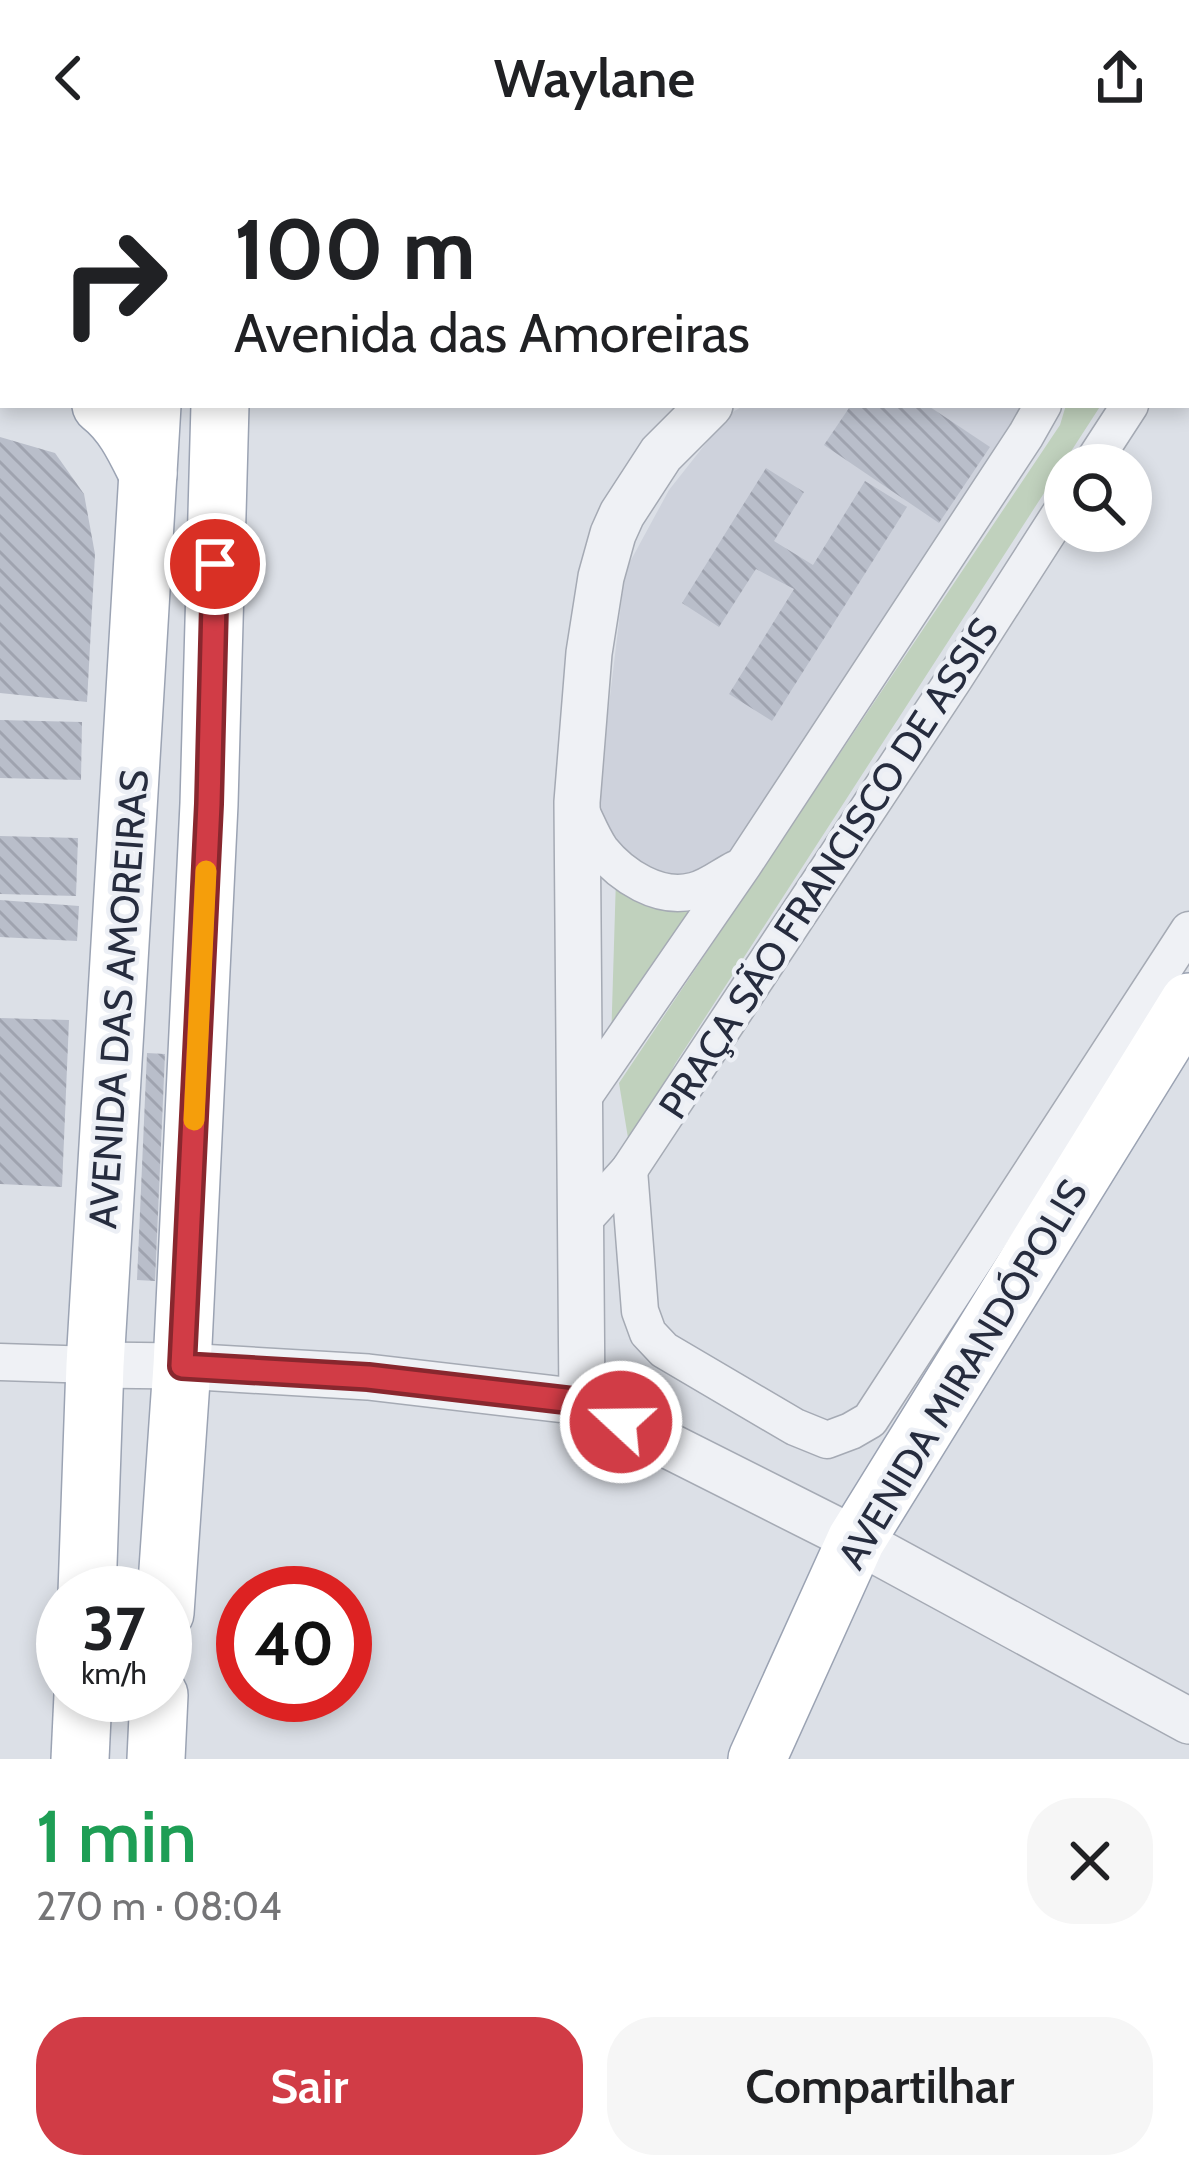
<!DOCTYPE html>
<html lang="pt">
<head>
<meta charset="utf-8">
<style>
	:root { --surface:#fff; --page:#f6f6f6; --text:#202124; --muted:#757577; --accent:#d13c46 }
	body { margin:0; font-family:Cabin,sans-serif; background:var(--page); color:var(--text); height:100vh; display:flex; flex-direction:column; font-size:45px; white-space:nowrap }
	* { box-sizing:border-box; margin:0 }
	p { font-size:39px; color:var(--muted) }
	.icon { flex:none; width:66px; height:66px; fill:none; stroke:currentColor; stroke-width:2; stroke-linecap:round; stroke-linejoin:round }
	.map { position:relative; height:1603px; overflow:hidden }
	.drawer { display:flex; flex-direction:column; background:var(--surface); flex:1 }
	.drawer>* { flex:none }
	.banner { position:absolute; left:0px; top:0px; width:1191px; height:252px; box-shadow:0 6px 18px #0003; background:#fff; color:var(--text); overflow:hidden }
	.controls { position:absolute; left:1044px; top:288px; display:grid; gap:24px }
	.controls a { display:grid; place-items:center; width:108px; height:108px; border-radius:50%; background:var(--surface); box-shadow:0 6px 18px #0003; font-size:60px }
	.speed { position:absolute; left:36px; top:1410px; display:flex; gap:24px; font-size:60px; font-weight:700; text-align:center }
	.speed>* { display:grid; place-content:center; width:156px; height:156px; border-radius:50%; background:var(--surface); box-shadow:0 6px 18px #0003; line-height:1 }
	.speed small { font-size:30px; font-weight:400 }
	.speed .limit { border:18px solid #d22; background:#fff; color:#111 }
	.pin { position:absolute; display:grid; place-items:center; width:102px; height:102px; color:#fff; margin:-51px; border:6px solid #fff; border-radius:50%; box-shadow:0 3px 12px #0007 }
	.me { position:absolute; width:132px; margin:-66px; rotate:291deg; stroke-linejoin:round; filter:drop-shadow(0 0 9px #0008) }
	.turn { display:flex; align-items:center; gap:42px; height:252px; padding:0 36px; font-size:54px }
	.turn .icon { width:156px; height:156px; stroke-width:2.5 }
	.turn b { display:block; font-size:84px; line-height:102px }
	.round { display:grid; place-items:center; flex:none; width:126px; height:126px; border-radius:48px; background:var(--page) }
	.head { display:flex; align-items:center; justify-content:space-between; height:204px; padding:0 36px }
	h1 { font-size:72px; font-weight:600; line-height:90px; color:#1e9e55 }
	.primary-button { display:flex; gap:24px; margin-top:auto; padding:24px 36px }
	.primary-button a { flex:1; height:138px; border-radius:48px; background:var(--accent); color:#fff; font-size:48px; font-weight:600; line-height:138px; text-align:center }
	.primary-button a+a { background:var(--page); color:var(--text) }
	header { display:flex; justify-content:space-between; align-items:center; height:156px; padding:0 36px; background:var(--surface); font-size:54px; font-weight:600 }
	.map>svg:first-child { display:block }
	.built { fill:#ced2dc }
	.green { fill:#c0d1bd }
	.building { fill:url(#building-back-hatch) }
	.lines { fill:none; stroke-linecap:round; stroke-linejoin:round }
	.minor-casing { stroke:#a5aab4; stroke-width:39 }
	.tertiary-casing { stroke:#a5aab4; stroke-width:48 }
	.primary-casing { stroke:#9ba3b3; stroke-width:60 }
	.minor { stroke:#eff1f5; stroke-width:36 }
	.tertiary { stroke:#eff1f5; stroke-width:45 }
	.primary { stroke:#fff; stroke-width:57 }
	.route-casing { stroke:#88272e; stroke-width:30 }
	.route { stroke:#d13c46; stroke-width:21 }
	.slow { stroke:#f59e0b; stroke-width:21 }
	.labels { text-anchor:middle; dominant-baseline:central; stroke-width:9; stroke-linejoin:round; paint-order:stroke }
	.street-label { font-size:39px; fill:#262c3e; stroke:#eceff5 }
</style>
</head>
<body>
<header><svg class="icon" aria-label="back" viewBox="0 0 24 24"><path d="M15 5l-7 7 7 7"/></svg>Waylane<svg class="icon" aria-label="share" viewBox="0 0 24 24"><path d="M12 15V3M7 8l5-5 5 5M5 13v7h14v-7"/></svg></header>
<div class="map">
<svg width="1189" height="1603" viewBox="0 0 1189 1603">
	<defs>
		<pattern id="building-back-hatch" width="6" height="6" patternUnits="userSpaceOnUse" patternTransform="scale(3)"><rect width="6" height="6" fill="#b9beca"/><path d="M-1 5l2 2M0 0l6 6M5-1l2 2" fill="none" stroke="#9fa3af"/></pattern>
	</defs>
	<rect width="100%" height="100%" fill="#dce0e7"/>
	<path class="built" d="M 745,249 L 1025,249 L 723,710 L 680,726 L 633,713 L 595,666 L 625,415 L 669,334 L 729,258 Z"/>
	<g class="green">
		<path d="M 1066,249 L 1101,249 L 675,908 L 630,994 L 619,927 L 1060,269 Z"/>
		<path d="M 616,722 L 704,744 L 611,887 Z"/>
	</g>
	<g class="building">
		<path d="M 851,249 L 927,249 L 990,291 L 939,367 L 824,289 Z"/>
		<path d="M 0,281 L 55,297 L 84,338 L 95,398 L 87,546 L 0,537 Z"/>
		<path d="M 766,312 L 804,336 L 774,385 L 813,409 L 865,325 L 907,351 L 772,565 L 729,538 L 794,433 L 756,413 L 719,471 L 682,447 Z"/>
		<path d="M 0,564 L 82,566 L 81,624 L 0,622 Z"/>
		<path d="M 0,680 L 78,682 L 76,740 L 0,738 Z"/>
		<path d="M 0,744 L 79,750 L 77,785 L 0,781 Z"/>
		<path d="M 0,862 L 69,864 L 62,1031 L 0,1028 Z"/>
		<path d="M 147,897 L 165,898 L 155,1125 L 137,1124 Z"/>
	</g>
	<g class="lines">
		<defs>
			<g id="minor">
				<path d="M 1184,3 L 1189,1"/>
				<path d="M 1188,76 L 1189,76"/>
				<path d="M 1188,158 L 1189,157"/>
				<path d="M 1091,309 L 1130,249"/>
				<path d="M 579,651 C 586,665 592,681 601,694 C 622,720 659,744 693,735 C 708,732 722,720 736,713"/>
				<path d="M 580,946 L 744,708 L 1026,279 L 1043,249"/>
				<path d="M 629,1014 L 640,1155 L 648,1177 L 664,1194 L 795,1271 L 827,1284 L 851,1275 L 870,1264 L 1189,774"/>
				<path d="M 581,1067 L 629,1014 L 954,523 L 1065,350"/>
				<path d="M 0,1206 L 95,1209"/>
			</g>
			<g id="tertiary">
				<path d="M 1130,0 L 1131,3"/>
				<path d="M 0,125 L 3,124"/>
				<path d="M 95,1209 L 182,1210 L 368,1221 L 582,1246 L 856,1384 L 1189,1565"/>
				<path d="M 582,1246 L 577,646 L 589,497 L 601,421 L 613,378 L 622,358 L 661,298 L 710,249"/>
			</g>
			<g id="primary">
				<path d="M 93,3 L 95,0"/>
				<path d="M 187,3 L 191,0"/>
				<path d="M 363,3 L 366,0"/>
				<path d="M 0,196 L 3,196"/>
				<path d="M 101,249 C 124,267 135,292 148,318"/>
				<path d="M 87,1437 L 95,1209 L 152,249"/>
				<path d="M 165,1457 L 182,1210 L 209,648 L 220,249"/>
				<path d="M 80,1603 L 83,1539"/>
				<path d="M 156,1603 L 159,1539"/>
				<path d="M 757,1603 L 856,1384 L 1189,846"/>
			</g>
		</defs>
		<use href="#minor" class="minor-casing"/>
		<use href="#tertiary" class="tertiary-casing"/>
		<use href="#primary" class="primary-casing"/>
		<use href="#minor" class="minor"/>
		<use href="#tertiary" class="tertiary"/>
		<use href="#primary" class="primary"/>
	</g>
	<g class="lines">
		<defs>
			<path id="route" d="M 215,408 L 209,648 L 182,1210 L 368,1221 L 582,1246 L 621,1266"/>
		</defs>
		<use href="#route" class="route-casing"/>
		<use href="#route" class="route"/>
		<path class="slow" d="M 194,964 L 206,715"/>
	</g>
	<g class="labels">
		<g class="street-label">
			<text transform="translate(828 712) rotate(-57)">PRAÇA SÃO FRANCISCO DE ASSIS</text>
			<text transform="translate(118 843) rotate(-86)">AVENIDA DAS AMOREIRAS</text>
			<text transform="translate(962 1218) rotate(-59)">AVENIDA MIRANDÓPOLIS</text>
		</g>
	</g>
</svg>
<div class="controls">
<a><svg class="icon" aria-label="search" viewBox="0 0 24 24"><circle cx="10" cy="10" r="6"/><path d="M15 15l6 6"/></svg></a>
</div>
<div class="speed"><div>37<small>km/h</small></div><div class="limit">40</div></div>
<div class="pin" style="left:215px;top:408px;background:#d93025"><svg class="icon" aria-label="arrive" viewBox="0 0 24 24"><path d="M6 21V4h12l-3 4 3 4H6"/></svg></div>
<svg class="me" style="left:621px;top:1266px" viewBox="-20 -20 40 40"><circle r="17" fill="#d13c46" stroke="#fff" stroke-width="3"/><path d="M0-11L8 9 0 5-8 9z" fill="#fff"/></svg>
<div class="banner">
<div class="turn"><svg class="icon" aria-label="right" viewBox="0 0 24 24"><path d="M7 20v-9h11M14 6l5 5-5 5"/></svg><div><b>100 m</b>Avenida das Amoreiras</div></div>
</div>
</div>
<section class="drawer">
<div class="head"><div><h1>1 min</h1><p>270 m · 08:04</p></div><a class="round"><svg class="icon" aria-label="close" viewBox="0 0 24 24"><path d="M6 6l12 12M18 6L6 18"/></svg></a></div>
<div class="primary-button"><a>Sair</a><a>Compartilhar</a></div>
</section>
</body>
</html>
